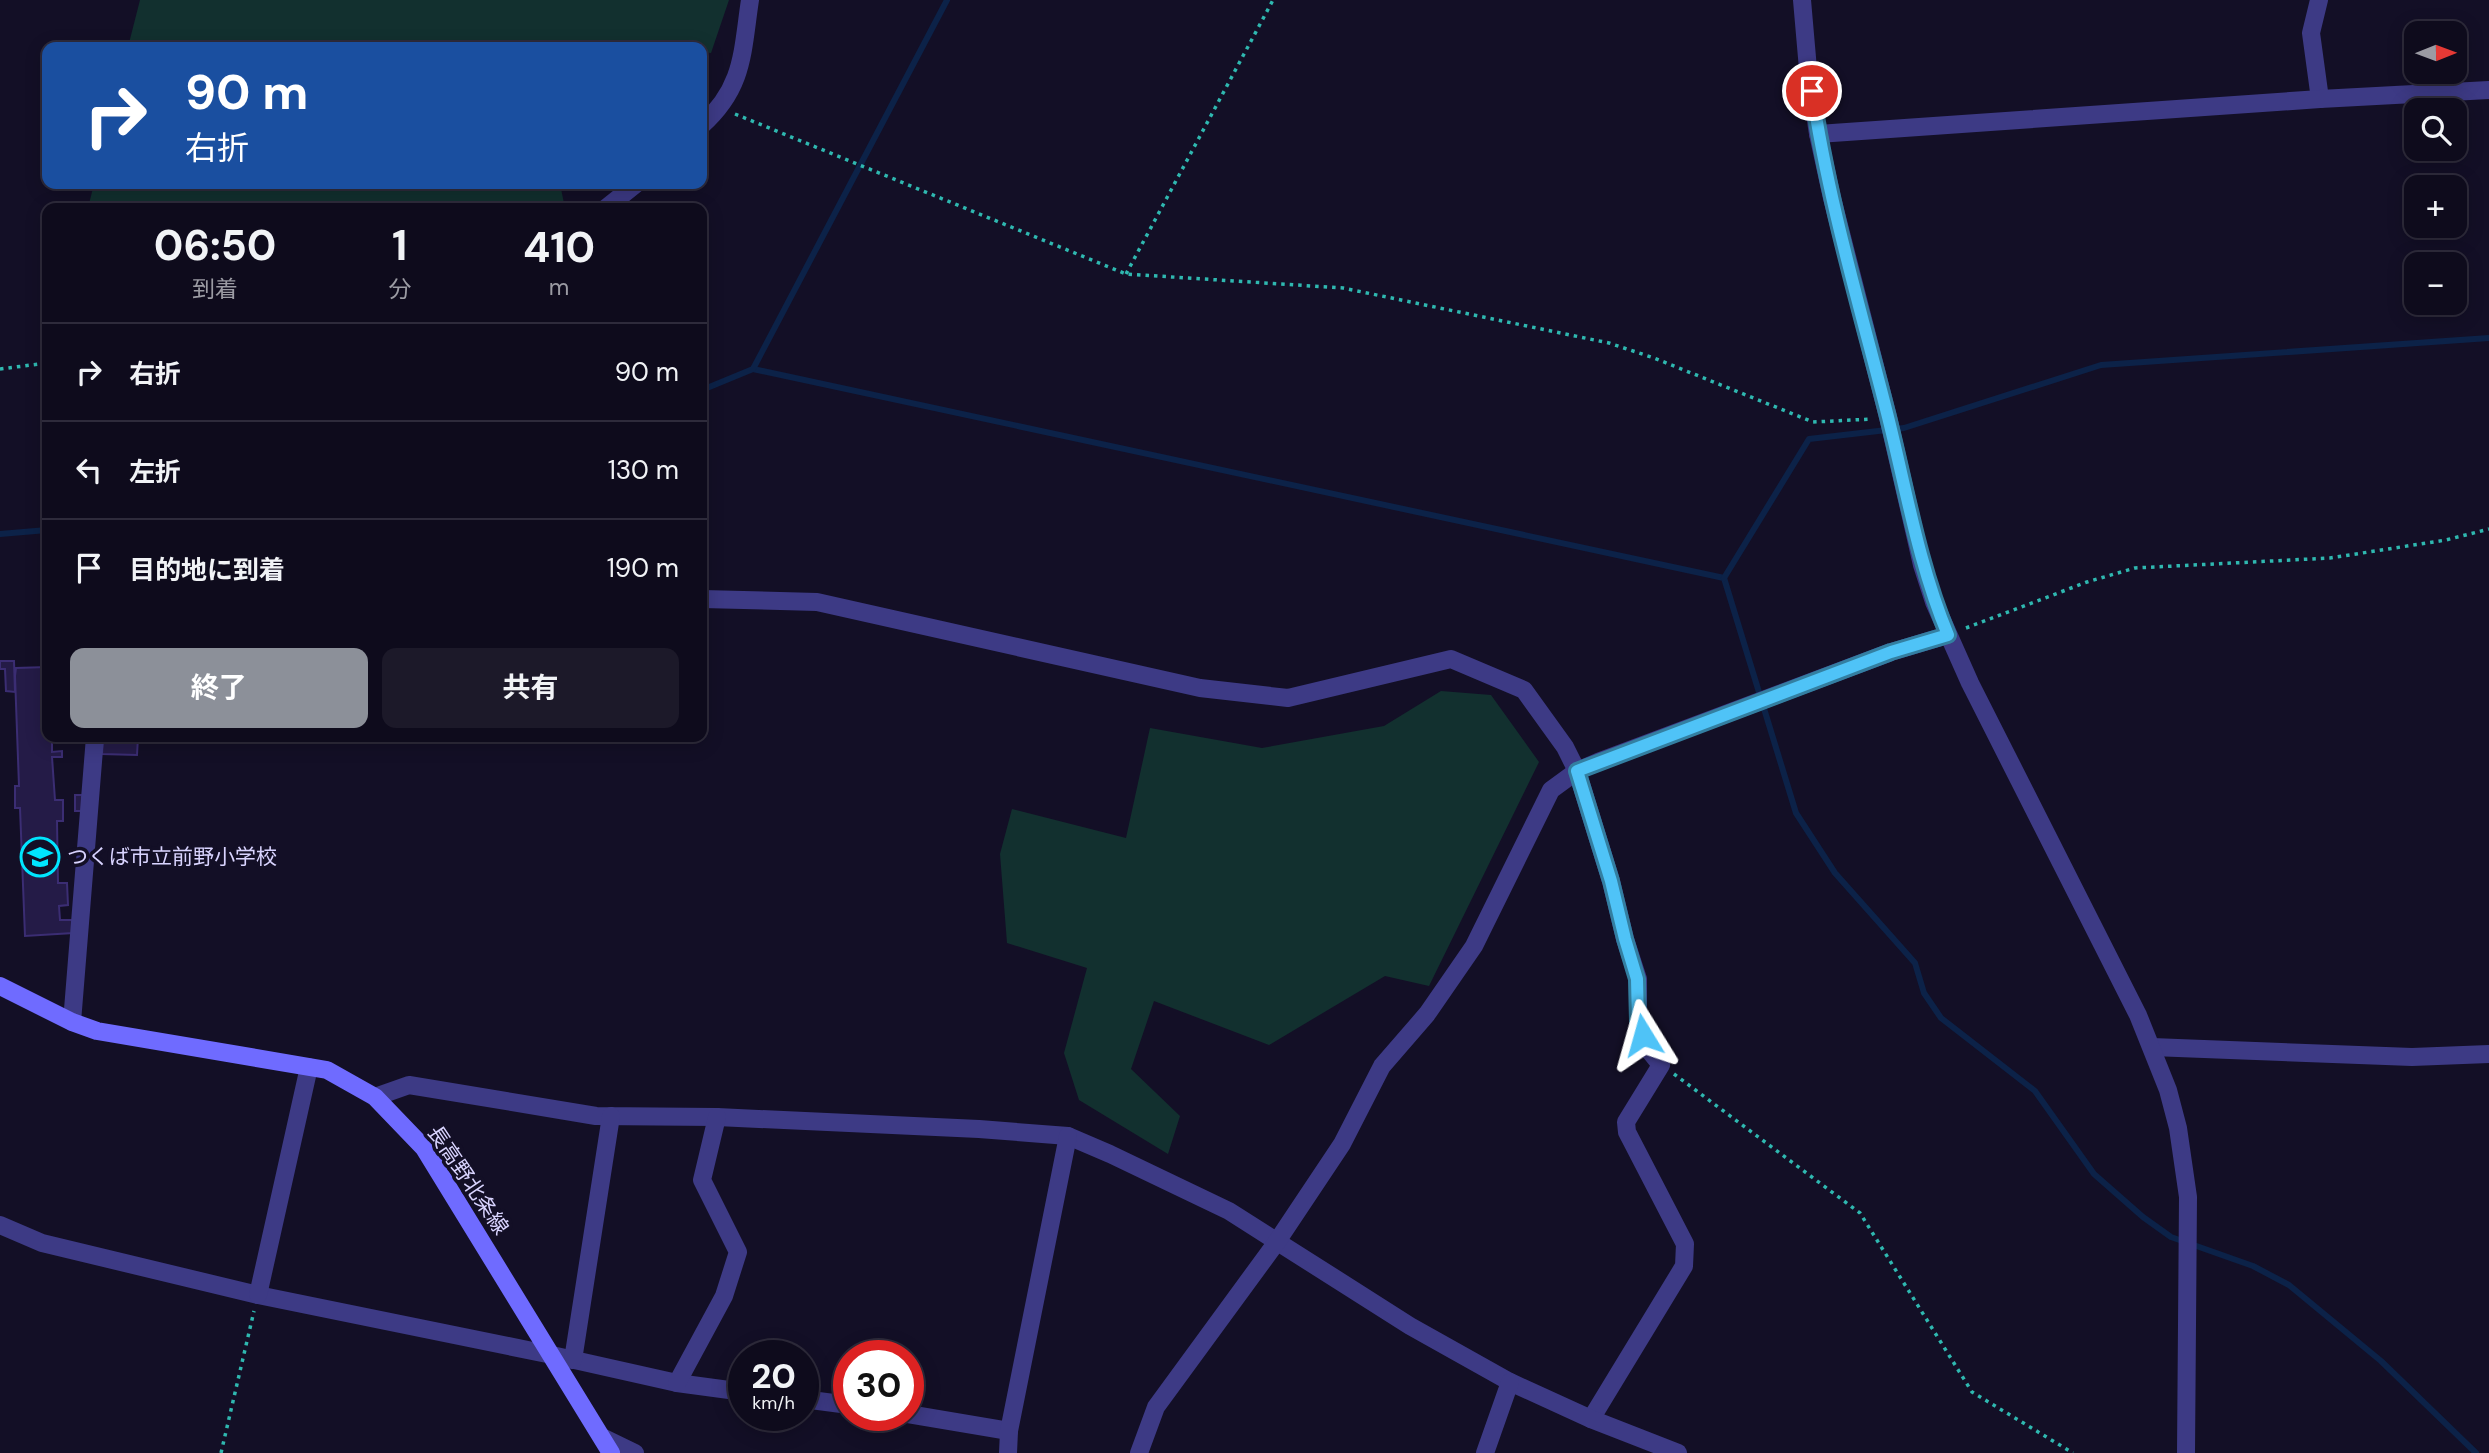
<!DOCTYPE html>
<html lang="ja">
<head>
<meta charset="utf-8">
<style>
	:root { --surface:#0e0b1c; --page:#1c1929; --text:#f1f3f6; --muted:#9b9ba3; --line:#2e2b3b; --accent:#8c9099 }
	body { margin:0; font-family:"DM Sans","Noto Sans JP",sans-serif; background:var(--page); color:var(--text); height:100vh; display:flex; flex-direction:column; font-size:26px; white-space:nowrap }
	* { box-sizing:border-box; margin:0 }
	p { font-size:23px; color:var(--muted) }
	.icon { flex:none; width:38px; height:38px; fill:none; stroke:currentColor; stroke-width:2; stroke-linecap:round; stroke-linejoin:round }
	.map { position:relative; flex:1; overflow:hidden }
	.sheet { position:absolute; left:42px; top:203px; width:665px; height:539px; display:flex; flex-direction:column; background:var(--surface); border-radius:14px; box-shadow:0 4px 18px #0003,0 0 0 2px var(--line) }
	.sheet>* { flex:none }
	.hud { position:absolute; left:42px; top:42px; width:665px; height:147px; border-radius:14px; box-shadow:0 4px 18px #0003,0 0 0 2px var(--line); background:#1a4fa0; color:#fff; overflow:hidden }
	.needle { width:46px; rotate:89deg }
	.tools { position:absolute; left:2404px; top:21px; display:grid; gap:14px }
	.tools a { display:grid; place-items:center; width:63px; height:63px; border-radius:14px; background:var(--surface); box-shadow:0 4px 18px #0003,0 0 0 2px var(--line); font-size:35px }
	.speed { position:absolute; left:728px; top:1340px; display:flex; gap:14px; font-size:35px; font-weight:700; text-align:center }
	.speed>* { display:grid; place-content:center; width:91px; height:91px; border-radius:50%; background:var(--surface); box-shadow:0 4px 18px #0003,0 0 0 2px var(--line); line-height:1 }
	.speed small { font-size:18px; font-weight:400 }
	.speed .limit { border:10px solid #d22; background:#fff; color:#111 }
	.pin { position:absolute; display:grid; place-items:center; width:60px; height:60px; color:#fff; margin:-30px; border:4px solid #fff; border-radius:50%; box-shadow:0 2px 7px #0007 }
	.me { position:absolute; width:77px; margin:-38px; rotate:352deg; stroke-linejoin:round; filter:drop-shadow(0 0 5px #0008) }
	.turn { display:flex; align-items:center; gap:24px; height:147px; padding:0 28px; font-size:32px }
	.turn .icon { width:91px; height:91px; stroke-width:2.5 }
	.turn b { display:block; font-size:49px; line-height:60px }
	.eta { display:flex; justify-content:space-evenly; align-items:center; height:119px; text-align:center }
	.eta b { font-size:42px; font-weight:700; line-height:49px }
	.cta { display:flex; gap:14px; margin-top:auto; padding:14px 28px }
	.cta a { flex:1; height:80px; border-radius:14px; background:var(--accent); color:#fff; font-size:28px; font-weight:700; line-height:80px; text-align:center }
	.cta a+a { background:var(--page); color:var(--text) }
	ul { padding:0; list-style:none }
	li { display:flex; align-items:center; gap:21px; height:98px; padding:0 28px; border-top:2px solid var(--line) }
	li div { flex:1 }
	li b { display:block; font-size:26px }
	li em { font-style:normal }
	.map>svg:first-child { display:block }
	.green { fill:#12302f }
	.lines { fill:none; stroke-linecap:round; stroke-linejoin:round }
	.stream { stroke:#0c2248; stroke-width:6 }
	.building { fill:#241b47; stroke:#3b2d73; stroke-width:2 }
	.path { stroke:#2fb8b0; stroke-width:3.5; stroke-dasharray:3.5 5; stroke-linecap:butt }
	.minor { stroke:#3d3a85; stroke-width:18 }
	.tertiary { stroke:#3d3a85; stroke-width:18 }
	.secondary { stroke:#6f6bff; stroke-width:18 }
	.route-casing { stroke:#337fa1; stroke-width:18 }
	.route { stroke:#4fc3f7; stroke-width:12 }
	.labels { text-anchor:middle; dominant-baseline:central; stroke-width:7; stroke-linejoin:round; paint-order:stroke }
	.poi-label { font-size:21px; fill:#d9d4ff; stroke:#130f26; text-anchor:start }
	.street-label { font-size:21px; fill:#d9d4ff; stroke:#130f26 }
</style>
</head>
<body>
<div class="map">
<svg width="2489" height="1453" viewBox="0 0 2489 1453">
	<rect width="100%" height="100%" fill="#130f26"/>
	<g class="green">
		<path d="M 140,0 L 729,0 L 711,53 L 702,52 L 702,47 L 128,47 Z"/>
		<path d="M 94,184 L 560,184 L 565,208 L 88,208 Z"/>
		<path d="M 1441,691 L 1491,695 L 1539,762 L 1429,986 L 1385,976 L 1269,1045 L 1154,1001 L 1131,1069 L 1180,1116 L 1168,1154 L 1079,1100 L 1064,1053 L 1087,968 L 1007,943 L 1000,854 L 1012,809 L 1126,838 L 1150,728 L 1262,748 L 1384,726 Z"/>
	</g>
	<g class="lines">
		<g class="stream">
			<path d="M 753,369 L 1724,578 L 1796,813 L 1835,873 L 1915,963 L 1924,993 L 1941,1018 L 2035,1091 L 2094,1174 L 2143,1217 L 2171,1237 L 2253,1266 L 2289,1285 L 2381,1361 L 2476,1453"/>
			<path d="M 702,390 L 753,369 L 947,0"/>
			<path d="M 0,534 L 47,530"/>
			<path d="M 1724,578 L 1809,439 L 1904,428 L 2101,365 L 2489,338"/>
		</g>
	</g>
	<g class="building">
		<path d="M 0,661 L 14,661 L 15,692 L 6,691 L 5,669 L 0,669 Z"/>
		<path d="M 47,667 L 47,737 L 52,737 L 52,752 L 62,751 L 62,757 L 52,757 L 55,800 L 63,800 L 63,821 L 57,821 L 58,883 L 67,883 L 68,905 L 59,906 L 60,920 L 72,920 L 73,933 L 25,936 L 20,808 L 15,808 L 15,786 L 19,786 L 15,676 L 16,668 Z"/>
		<path d="M 103,737 L 138,737 L 137,755 L 102,754 Z"/>
		<rect x="75" y="795" width="7" height="16"/>
	</g>
	<g class="lines">
		<g class="path">
			<path d="M 735,114 L 1126,274 L 1343,288 L 1609,343 L 1654,358 L 1813,422 L 1872,419"/>
			<path d="M 1126,274 L 1273,0"/>
			<path d="M 0,369 L 47,363"/>
			<path d="M 1966,628 L 2087,582 L 2135,568 L 2330,558 L 2446,540 L 2489,529"/>
			<path d="M 1674,1074 L 1860,1213 L 1972,1392 L 2073,1453"/>
			<path d="M 221,1453 L 254,1311"/>
		</g>
		<g class="minor">
			<path d="M 2319,0 L 2311,33 L 2320,99"/>
			<path d="M 702,125 C 744,87 742,53 750,0"/>
			<path d="M 1818,134 L 2320,99 L 2489,90"/>
			<path d="M 606,208 L 636,184"/>
			<path d="M 702,599 L 817,602 L 1200,688 L 1288,698 L 1451,659 L 1524,690 L 1565,747 L 1577,771 L 1611,881 L 1625,939 L 1638,979 L 1638,1021 L 1648,1049 L 1661,1065 L 1626,1122 L 1627,1132 L 1685,1244 L 1684,1266 L 1591,1419"/>
			<path d="M 72,1022 L 95,737"/>
			<path d="M 2152,1047 L 2412,1057 L 2489,1054"/>
			<path d="M 375,1097 L 409,1085 L 596,1116 L 717,1117 L 979,1129 L 1068,1136 L 1110,1154 L 1229,1211 L 1410,1326 L 1510,1382 L 1591,1419 L 1678,1453"/>
			<path d="M 0,1225 L 42,1243 L 258,1295 L 552,1355 L 677,1383 L 744,1392"/>
			<path d="M 258,1295 L 309,1067"/>
			<path d="M 573,1360 L 611,1116"/>
			<path d="M 677,1383 L 724,1296 L 738,1252 L 702,1180 L 717,1117"/>
			<path d="M 803,1399 L 849,1405"/>
			<path d="M 908,1414 L 1009,1431"/>
			<path d="M 602,1437 L 635,1453"/>
			<path d="M 1008,1453 L 1009,1431 L 1068,1136"/>
			<path d="M 1139,1453 L 1156,1407 L 1276,1243 L 1342,1144 L 1382,1066 L 1427,1014 L 1474,946 L 1551,790 L 1577,771 L 1598,762 L 1891,652 L 1948,635"/>
			<path d="M 1485,1453 L 1510,1382"/>
		</g>
		<path class="tertiary" d="M 1802,0 L 1808,69 L 1818,134 L 1832,198 L 1888,417 L 1922,565 L 1934,602 L 1970,683 L 2138,1015 L 2168,1090 L 2178,1128 L 2188,1197 L 2186,1453"/>
		<path class="secondary" d="M 0,986 L 72,1022 L 97,1031 L 327,1070 L 375,1097 L 424,1148 L 611,1453"/>
	</g>
	<g class="lines">
		<defs>
			<path id="route" d="M 1643,1035 L 1638,1021 L 1637,979 L 1625,939 L 1611,881 L 1577,771 L 1891,652 L 1948,635 C 1918,563 1906,488 1887,413 C 1860,307 1828,200 1812,91"/>
		</defs>
		<use href="#route" class="route-casing"/>
		<use href="#route" class="route"/>
	</g>
	<defs>
		<symbol id="school-ring" viewBox="-11 -11 22 22"><circle r="9.5" fill="#130f26" stroke="#00e5ff" stroke-width="1.5"/><path d="M0-5L7-2L0 1L-7-2ZM-4 1L0 2.5L4 1V4Q0 6-4 4Z" fill="#00e5ff"/></symbol>
	</defs>
	<g fill-rule="evenodd">
		<use href="#school-ring" x="18" y="835" width="44" height="44"/>
	</g>
	<g class="labels">
		<g class="poi-label">
			<text x="67" y="857">つくば市立前野小学校</text>
		</g>
		<g class="street-label">
			<text transform="translate(468 1180) rotate(56)">長高野北条線</text>
		</g>
	</g>
</svg>
<div class="tools">
<a><svg class="needle" viewBox="-14 -14 28 28"><path d="M0-13l5 13h-10z" fill="#e53935"/><path d="M0 13l5-13h-10z" fill="#9b9ba3"/></svg></a>
<a><svg class="icon" aria-label="search" viewBox="0 0 24 24"><circle cx="10" cy="10" r="6"/><path d="M15 15l6 6"/></svg></a>
<a>+</a>
<a>−</a>
</div>
<div class="speed"><div>20<small>km/h</small></div><div class="limit">30</div></div>
<div class="pin" style="left:1812px;top:91px;background:#d93025"><svg class="icon" aria-label="arrive" viewBox="0 0 24 24"><path d="M6 21V4h12l-3 4 3 4H6"/></svg></div>
<svg class="me" style="left:1643px;top:1035px" viewBox="-20 -20 40 40"><path d="M0-17L14 15 0 8-14 15z" fill="#4fc3f7" stroke="#fff" stroke-width="4"/></svg>
<div class="hud">
<div class="turn"><svg class="icon" aria-label="right" viewBox="0 0 24 24"><path d="M7 20v-9h11M14 6l5 5-5 5"/></svg><div><b>90 m</b>右折</div></div>
</div>
<section class="sheet">
<div class="eta">
<div><b>06:50</b><p>到着</p></div>
<div><b>1</b><p>分</p></div>
<div><b>410</b><p>m</p></div>
</div>
<ul>
<li><svg class="icon" aria-label="right" viewBox="0 0 24 24"><path d="M7 20v-9h11M14 6l5 5-5 5"/></svg><div><b>右折</b></div><em>90 m</em></li>
<li><svg class="icon" aria-label="left" viewBox="0 0 24 24"><path d="M17 20v-9H6M10 6l-5 5 5 5"/></svg><div><b>左折</b></div><em>130 m</em></li>
<li><svg class="icon" aria-label="arrive" viewBox="0 0 24 24"><path d="M6 21V4h12l-3 4 3 4H6"/></svg><div><b>目的地に到着</b></div><em>190 m</em></li>
</ul>
<div class="cta"><a>終了</a><a>共有</a></div>
</section>
</div>
</body>
</html>
